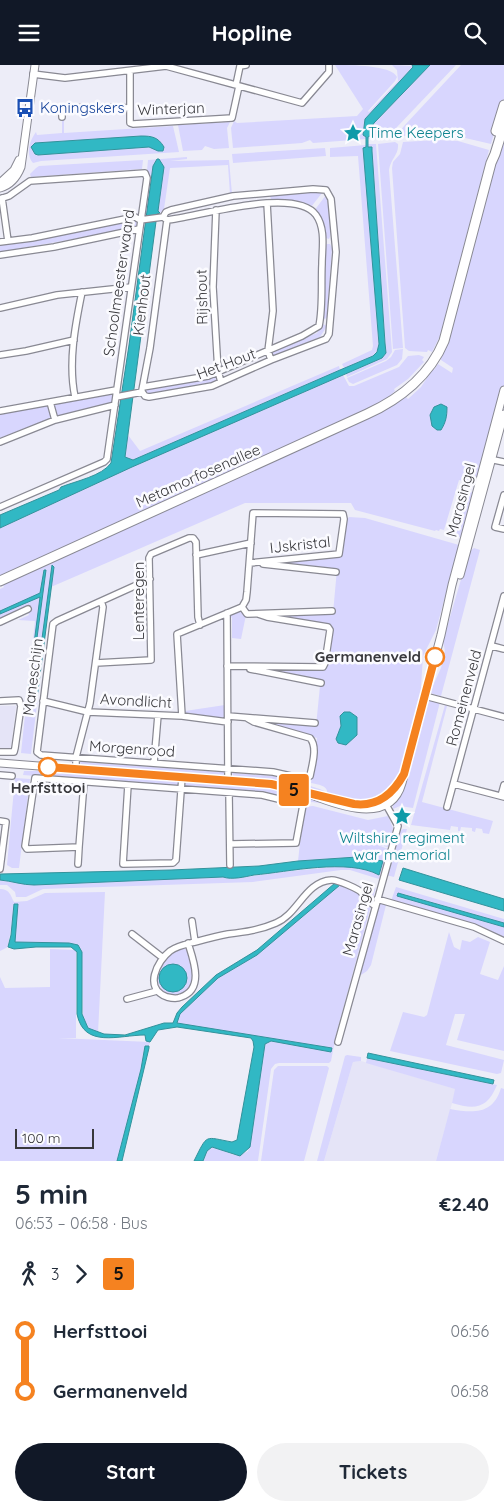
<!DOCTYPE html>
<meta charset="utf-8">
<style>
body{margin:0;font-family:Quicksand,sans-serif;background:#f2f2f3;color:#1f2937;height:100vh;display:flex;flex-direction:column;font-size:19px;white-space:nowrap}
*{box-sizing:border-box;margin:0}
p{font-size:16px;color:#747a83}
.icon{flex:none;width:28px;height:28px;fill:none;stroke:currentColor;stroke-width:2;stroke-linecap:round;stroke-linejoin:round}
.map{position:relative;height:1096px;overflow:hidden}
.sheet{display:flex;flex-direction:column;background:#fff;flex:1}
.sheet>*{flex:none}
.badge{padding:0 10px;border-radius:4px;font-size:18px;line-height:32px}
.scale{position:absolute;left:15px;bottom:12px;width:79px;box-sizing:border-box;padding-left:5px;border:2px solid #38383c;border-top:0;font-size:14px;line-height:18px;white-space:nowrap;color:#38383c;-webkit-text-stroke:4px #fbfbff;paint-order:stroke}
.map>.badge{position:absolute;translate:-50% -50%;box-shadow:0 0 0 2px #fff}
.legs{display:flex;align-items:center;gap:8px;height:55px;padding:0 15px;font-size:16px}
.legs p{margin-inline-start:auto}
.summary{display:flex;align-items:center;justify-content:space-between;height:85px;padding:0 15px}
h1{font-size:28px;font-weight:800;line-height:38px}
.primary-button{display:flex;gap:10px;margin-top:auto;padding:10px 15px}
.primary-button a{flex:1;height:58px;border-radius:30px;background:#111827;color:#fff;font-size:20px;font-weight:800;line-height:58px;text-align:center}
.primary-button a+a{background:#f2f2f3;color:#1f2937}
ul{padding:0 15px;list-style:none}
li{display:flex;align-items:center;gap:18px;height:60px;font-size:19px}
li i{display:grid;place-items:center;width:8px;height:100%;margin:0 6px;background:currentColor}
li i::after{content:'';width:12px;height:12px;margin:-6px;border:4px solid;border-radius:50%;background:#fff}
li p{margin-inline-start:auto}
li:first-child i{background:linear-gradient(#0000 50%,currentColor 0)}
li:last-child i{background:linear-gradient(currentColor 50%,#0000 0)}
header{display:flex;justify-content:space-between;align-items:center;height:65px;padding:0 15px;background:#111827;color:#fff;font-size:22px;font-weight:800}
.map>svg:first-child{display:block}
.built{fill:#e5e4f7}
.green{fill:#d8d6fe;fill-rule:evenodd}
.water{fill:#31b8c4;stroke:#33929b}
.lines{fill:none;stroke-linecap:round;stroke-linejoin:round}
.minor-casing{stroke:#898993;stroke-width:8}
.tertiary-casing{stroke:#898993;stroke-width:9}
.primary-casing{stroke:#898993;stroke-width:11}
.minor{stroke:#fff;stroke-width:5.5}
.tertiary{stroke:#fff;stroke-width:7}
.primary{stroke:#fff;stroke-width:9}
.line-1-casing{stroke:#fff;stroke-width:11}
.line-1{stroke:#f58220;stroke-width:8}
.stop-1-dot{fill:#fff;stroke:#f58220;stroke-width:2.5}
.labels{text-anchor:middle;stroke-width:5;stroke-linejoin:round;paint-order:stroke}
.transit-label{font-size:15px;fill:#164399;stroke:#fbfbff;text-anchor:start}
.street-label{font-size:15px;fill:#38383c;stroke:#fbfbff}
.culture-label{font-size:15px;fill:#0d838f;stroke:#fbfbff;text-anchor:start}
.stop-label{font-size:15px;font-weight:bold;fill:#38383c;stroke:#fbfbff;text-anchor:end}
</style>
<header><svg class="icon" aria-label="menu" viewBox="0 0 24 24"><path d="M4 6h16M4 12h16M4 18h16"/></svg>Hopline<svg class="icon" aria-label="search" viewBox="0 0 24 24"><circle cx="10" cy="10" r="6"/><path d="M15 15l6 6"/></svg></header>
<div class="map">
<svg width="504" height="1096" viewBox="0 0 504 1096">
<rect width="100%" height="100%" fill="#ededf8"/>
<path class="built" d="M0 641H16L11 681 9 684 0 683Z
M361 996 456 1024 436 1096H324L353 997Z"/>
<path class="green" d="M335 0C350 0 392 0 397 12L395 16 368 46 369 47 398 16 397 5 392 0 414 1 365 54 363 70 366 72V74L313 78 310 75 302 78 233 83 231 63 234 56 237 58 357 51 363 44Z
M430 0H456L397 62 394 72 368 74V72L370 71 371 63 374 58Z
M461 0H504V34L491 79 448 69 402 71 401 65 404 61Z
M62 53H64V68L173 61 179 87 41 96 33 98C25 89 30 75 36 67L37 70 62 68ZM141 71H151L159 75V86L149 82 38 90 35 78Z
M230 57 227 63 229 83 214 84 205 81 202 85 183 86 178 60Z
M504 68V321L480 414C474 419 472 421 464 419L463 416 459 415 444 465 440 464 439 466 436 465 435 466 355 445 351 438H245L51 522 31 689 21 688 35 556 18 555 29 550 28 547 0 555V524L4 522 3 520 19 510 384 345 406 332 408 334 421 322 433 304 434 305 438 299 452 308 453 303 441 295V293L438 291 492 105Z
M437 75 458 76 489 85 440 271 432 287 428 285 427 287 409 286 405 283 392 103 393 97 400 89 403 77Z
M395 77 398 79C399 90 391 93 389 105L403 283 393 284 378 79Z
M368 79H376L392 287 387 294 347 312 346 309 382 293 386 288 372 86V83L368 82Z
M366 80V83H364V95L379 283 373 291 344 303 342 299 372 285 373 281 358 91 330 92V83Z
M325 83 326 91 233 98 232 89Z
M187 92V94L170 96 229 95 232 129H230L228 100 170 103 164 144 160 148 158 146 157 96 153 101 146 151H143L148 95Z
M143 95 142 104 31 112 30 109 36 103 39 101Z
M316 127 322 128 311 142C297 137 286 135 271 134L270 131Z
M326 130C328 139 334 166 329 174L326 173C325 162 325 153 314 146Z
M129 154 136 155 137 160 135 163 0 187V180L37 175 125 156Z
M327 179H330L332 183 327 252 325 254 323 253 324 183Z
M322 259 327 261 320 272 273 291 271 287 317 268Z
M403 284 402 294 397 300 353 319 349 317 347 313 386 296 391 292 395 285Z
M419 290 424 292 422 295 424 297 408 314 394 324 395 326 383 337 0 512V463L132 402 343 310 349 321H354L399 302 408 291Z
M339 301 340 305 133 395 125 392 128 370 140 386Z
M215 311 216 316 207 319 150 329 144 327 151 323 209 314Z
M111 329 114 332 112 339 56 351 54 340 55 339Z
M49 340 52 352 51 353 0 373V348Z
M470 426 473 428 462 473 451 469 460 428Z
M349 452 365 453 459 480 436 565 423 591 421 622H424L401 709C382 744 360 740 327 730 329 720 319 720 311 718L317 673 257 655 316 661 320 621H322L258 603 324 604 326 602 332 560 268 550 333 548 337 504 275 499V498L341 492 346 456Z
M474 483 480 485 441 631 433 629 430 627 441 603 445 586 443 576 469 487Z
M239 545 246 550 241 574 232 573V553L230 551Z
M429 635 440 637 413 743 400 741 393 744V737L404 723 424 641Z
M225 640V651L223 654 187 649 185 646Z
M445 640 447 641 422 737 493 756 489 769 483 768 482 764 476 763 475 767 472 766V763L461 762 460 766H458V762L451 761 450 765 411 760Z
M84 694V697L221 707V705L225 708 223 712 82 702 80 697Z
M24 706H40L60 709 62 708V706L177 715 179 717 176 722 23 710Z
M236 706 237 708 272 711 305 717C311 723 317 722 324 726L323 729 234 713 232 708Z
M15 713 30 714 19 803H12L7 800Z
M186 716 267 721 321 736 319 738 312 737 307 739 262 728 187 722 185 721Z
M313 741 368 755 388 751 393 763 388 782 378 780 388 784 379 814 350 805H341L253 817 43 824 26 832H16L15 827 7 820H0V815C12 816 22 820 34 820L223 812 232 814 281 807 343 801 356 802 379 809 357 792 298 796 304 742Z
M403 764H407L394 812 386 810 399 767Z
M345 817 369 825 373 826 376 822 336 970 331 996 329 998H279L275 999 271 1004 258 1096H203L207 1086 212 1082C227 1084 233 1096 248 1086L265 979 271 976 331 987 177 958 180 949 218 913 257 890 342 818Z
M396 822 504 854V858L404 829 397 831 504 862V873L391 836Z
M0 824C9 824 10 829 14 837L27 836 45 828 105 827 98 968 88 963 83 954 82 887 76 879 15 877V839L8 882 0 886Z
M380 838 386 840 371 900 367 906 358 912 376 845H378Z
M449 867 454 882 460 885 462 875 470 877 478 872 490 877 480 909 498 915 504 901V986L457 975 465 949H455L446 980 504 995 501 1008 497 1009 390 986 403 947 424 952 427 950Z
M182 883 186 884 188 886C190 894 193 902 192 910 191 944 145 931 161 900 166 892 173 887 182 883ZM168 900 187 910 185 920 159 917 161 907Z
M50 884 76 885V973H58L150 977 149 981H145L141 1004 117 1096H0V912L5 923 50 922Z
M347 990 361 992V996L353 997 324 1096H317L345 991Z
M367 993 497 1020C487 1044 475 1045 452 1038L455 1024 366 998Z
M278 1001H327L329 1003 304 1096H261L274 1005Z
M501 1023 504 1024V1096H436L450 1044C473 1048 493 1050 501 1023Z"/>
<path class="water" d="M412 0H430L374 58 371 63 370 71 368 72V82H372V86L385 278 386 288 382 293 132 402 0 463V450L59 425 61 422C76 416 102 411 111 398L129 280 153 101 157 94H159L164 102 158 146 160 148 157 149 125 392 133 395 340 305 373 291 377 287 379 279 364 95 363 83 366 82V72L363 70 365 54 413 2Z
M141 71C152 71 158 72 164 82L163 86H158L149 82 38 90 35 89 31 82 35 78Z
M441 339 447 342C447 351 446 357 441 365H437L432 361 430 350 434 342Z
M52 500 54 502 37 633 34 632Z
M44 505H46L29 633H27L40 532 0 549V546L40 528Z
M344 647H350L357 652V670L346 680 338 678 336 674 341 661 340 651Z
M357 792 383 796 379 810C348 793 288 807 254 810 244 812 232 815 223 812L34 820C22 820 12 816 0 815V809L171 805 259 801 298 796Z
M403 803 504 834V846L399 815Z
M335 818 340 820 257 890 218 913 180 949 177 958 332 983 331 987 271 976 265 979 250 1082 240 1091 212 1082 207 1086 203 1096H194C208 1068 204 1072 232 1077L237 1075 254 982 253 976 251 973 177 962 158 965 150 977 146 976 145 970C119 970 84 984 77 949V887L71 882H36L14 884 8 882 11 870 14 839H18L15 877 69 878 78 880 82 887V949L88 963 104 969 125 970 164 958H173L177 948 182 942 216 910 257 885Z
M398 828 504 858V862L397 831Z
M159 913a14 14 0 1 1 28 0a14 14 0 1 1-28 0Z
M145 981H149V983L122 1096H117L141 1004Z
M368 988 494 1015 493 1019 367 993Z"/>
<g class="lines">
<g class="minor-casing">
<path id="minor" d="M130 6V58L133 59 232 53 239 21
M33 9 65 13 166 1 302 38 329 7V0
M236 20 240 1 246 0
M62 52V46L68 43 106 42 130 43
M2 133 8 176
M0 134 9 131 30 116 145 108 147 113 107 394 104 397 0 442
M267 138 273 246 268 286 271 295
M216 145 213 222 218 306 221 317
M0 177 32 173 135 152 140 155 163 152 167 155C197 152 295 121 316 150 326 164 322 184 322 199 321 219 323 242 319 261L302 271 208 311 143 322
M0 190 54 182 139 164
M0 243 57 230 131 222
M0 290 26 286 74 275
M142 325 150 283 167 155
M75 332C68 298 75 261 82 227
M116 332 142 327 145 331 149 332 212 321 271 295 326 274 329 269 336 187 331 134 326 125 313 124 233 131 171 145 166 147 163 152
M50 337 55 355
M0 346 116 325
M0 377 55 355 115 340
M489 394 504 397
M504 430 495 462 504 464
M196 490 251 478
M263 499 336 507
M150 514 57 556 53 559 37 687 41 690 273 707 304 714 310 711C312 700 318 682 310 673L254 657 247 653
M242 542 247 549 332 546
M227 548 228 716
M0 557 28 544
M492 581 504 584
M96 598 151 595 149 493 151 489 189 473H193L196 477 198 552 200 560
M227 601 323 602 325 598 330 565 328 562 267 552 258 549
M250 604 321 618
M425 631 504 652
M0 636 19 635 21 641 15 683 14 687H0
M43 636 88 647 182 651 228 657
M182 651 177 569 242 542 246 535 247 527 253 448 343 449 344 454 339 489 250 498
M228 651 315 658
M154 698 158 650
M76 704V692L90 638 103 542 101 536
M0 710 12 711
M84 717 79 782 27 784 25 781 35 713 262 730 303 740 296 778 230 779
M454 719 504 732
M128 720 123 799 173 798 176 795 182 712
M229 728 230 800
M501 731 504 720
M447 742 504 531
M0 756 6 757 0 804
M78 799 79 782
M377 834 474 862 504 876
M192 856 195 877
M132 869 163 893
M188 878C193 894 205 924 181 932 177 934 171 933 167 932 143 924 157 896 170 886 177 881 187 879 195 877 206 874 217 871 228 869 245 867 260 865 276 858 298 849 305 817 331 815 336 814 359 824 362 828 367 833 369 837 375 841
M127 934 157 926
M338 977 398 761 384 736"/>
</g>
<g class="tertiary-casing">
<path id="tertiary" d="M0 118 14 105 19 95
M0 123C11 120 17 112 21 102L35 0
M460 510 504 349
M0 698 271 719C284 723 297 725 309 729 337 740 390 761 402 718L441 570 452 520 504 325
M356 740C376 742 391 731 400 715"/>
</g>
<g class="primary-casing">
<path id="primary" d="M496 66 504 40
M0 516 367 349C400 334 430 310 444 276L491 98 495 89 504 60"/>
</g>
<use href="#minor" class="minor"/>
<use href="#tertiary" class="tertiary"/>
<use href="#primary" class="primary"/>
</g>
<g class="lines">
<g class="line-1-casing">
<path id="line-1" d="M48 702 271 719 354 739C378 742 393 729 404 709L435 592"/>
</g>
<use href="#line-1" class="line-1"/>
</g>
<defs>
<g id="bus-bare" transform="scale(1.5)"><path d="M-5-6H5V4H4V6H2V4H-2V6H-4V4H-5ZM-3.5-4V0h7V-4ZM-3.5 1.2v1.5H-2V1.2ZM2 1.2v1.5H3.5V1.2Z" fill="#1a4fb4" stroke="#fbfbff" stroke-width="2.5" paint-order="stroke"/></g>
<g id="sight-bare" transform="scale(1.5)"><path d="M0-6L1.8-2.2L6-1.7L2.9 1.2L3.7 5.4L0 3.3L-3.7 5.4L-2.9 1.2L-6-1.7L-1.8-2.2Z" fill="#0f9aa8" stroke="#fbfbff" stroke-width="2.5" paint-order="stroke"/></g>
</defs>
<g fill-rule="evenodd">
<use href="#bus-bare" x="25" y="43"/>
<use href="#sight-bare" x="353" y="68"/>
<use href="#sight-bare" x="402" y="751"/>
</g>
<g class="stop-1-dot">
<circle cx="435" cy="592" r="9"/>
<circle cx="48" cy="702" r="9"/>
</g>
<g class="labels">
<g class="transit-label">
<text x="40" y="48">Koningskers</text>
</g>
<g class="street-label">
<text transform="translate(171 44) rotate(-2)" y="5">Winterjan</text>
<text transform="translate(119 218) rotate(-82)" y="5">Schoolmeesterwaard</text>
<text transform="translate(202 232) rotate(-91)" y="5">Rijshout</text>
<text transform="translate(142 240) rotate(-83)" y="5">Kienhout</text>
<text transform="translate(226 299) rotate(-21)" y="5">Het Hout</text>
<text transform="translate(198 411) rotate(-24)" y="5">Metamorfosenallee</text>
<text transform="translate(461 435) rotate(-75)" y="5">Marasingel</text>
<text transform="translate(300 480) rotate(-6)" y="5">IJskristal</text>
<text transform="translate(139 536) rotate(-90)" y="5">Lenteregen</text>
<text transform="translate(33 612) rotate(-83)" y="5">Maneschijn</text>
<text transform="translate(464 633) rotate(-75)" y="5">Romeinenveld</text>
<text transform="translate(136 636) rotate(3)" y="5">Avondlicht</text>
<text transform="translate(132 684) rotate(4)" y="5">Morgenrood</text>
<text transform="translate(358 854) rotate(-74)" y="5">Marasingel</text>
</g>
<g class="culture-label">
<text x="368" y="73">Time Keepers</text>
<text x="402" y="778" text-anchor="middle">Wiltshire regiment<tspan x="402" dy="17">war memorial</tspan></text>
</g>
<g class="stop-label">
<text x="421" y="597">Germanenveld</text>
<text x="48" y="728" text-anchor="middle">Herfsttooi</text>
</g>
</g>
</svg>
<div class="scale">100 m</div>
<b class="badge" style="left:294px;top:725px;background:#f58220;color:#111">5</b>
</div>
<section class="sheet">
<div class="summary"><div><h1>5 min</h1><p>06:53 – 06:58 · Bus</p></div><b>€2.40</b></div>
<div class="legs"><svg class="icon" aria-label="walk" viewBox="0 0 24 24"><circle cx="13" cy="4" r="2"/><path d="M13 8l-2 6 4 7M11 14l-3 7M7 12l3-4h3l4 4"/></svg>3<svg class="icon" aria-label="forward" viewBox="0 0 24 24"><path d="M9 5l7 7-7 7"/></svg><b class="badge" style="background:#f58220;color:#111">5</b></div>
<ul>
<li><i style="color:#f58220"></i><b>Herfsttooi</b><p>06:56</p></li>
<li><i style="color:#f58220"></i><b>Germanenveld</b><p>06:58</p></li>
</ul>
<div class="primary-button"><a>Start</a><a>Tickets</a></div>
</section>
